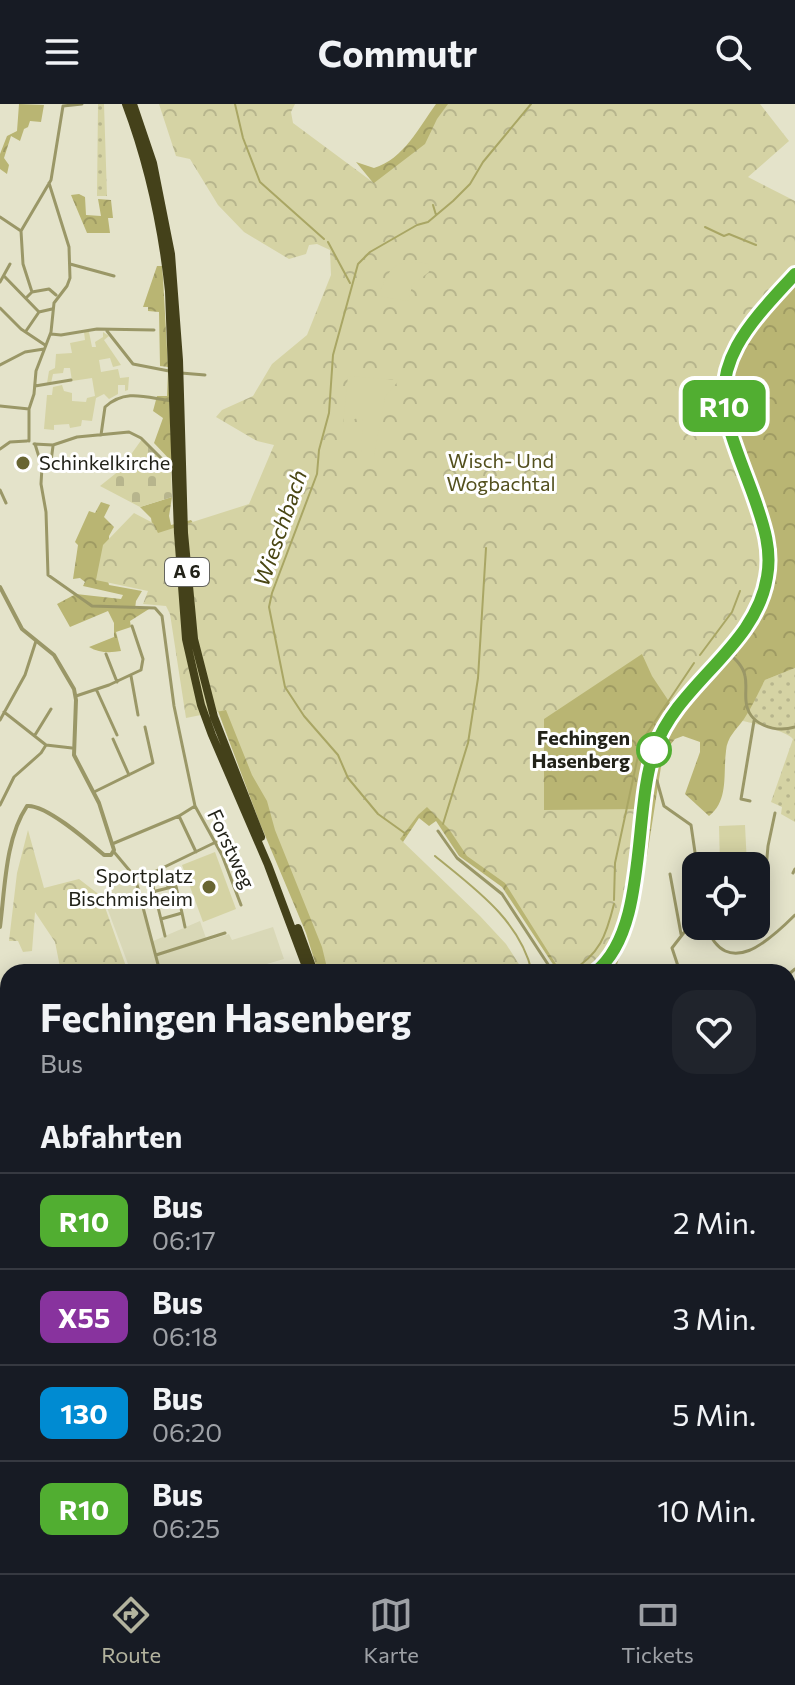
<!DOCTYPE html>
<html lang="de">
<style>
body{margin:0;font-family:Commissioner,sans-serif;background:#20242c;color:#f1f3f6;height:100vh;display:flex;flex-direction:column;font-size:30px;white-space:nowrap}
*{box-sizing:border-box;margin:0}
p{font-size:26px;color:#9ea1a6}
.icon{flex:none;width:44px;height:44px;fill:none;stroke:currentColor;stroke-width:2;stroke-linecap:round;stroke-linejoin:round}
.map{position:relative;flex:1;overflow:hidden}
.details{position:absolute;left:0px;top:860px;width:796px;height:610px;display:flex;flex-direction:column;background:#171b24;border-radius:24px 24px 0 0;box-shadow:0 4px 20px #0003}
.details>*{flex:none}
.badge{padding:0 16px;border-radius:12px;font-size:28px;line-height:52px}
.controls{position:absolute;left:682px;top:748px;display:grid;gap:16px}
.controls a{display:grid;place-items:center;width:88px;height:88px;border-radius:16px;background:#171b24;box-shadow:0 4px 20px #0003;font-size:40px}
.map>.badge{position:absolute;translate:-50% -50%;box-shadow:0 0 0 4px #fff}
h2{padding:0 40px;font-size:30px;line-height:72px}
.round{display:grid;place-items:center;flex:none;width:84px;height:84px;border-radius:24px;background:#20242c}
.headline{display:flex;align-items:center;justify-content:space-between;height:136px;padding:0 40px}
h1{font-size:38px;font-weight:700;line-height:60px}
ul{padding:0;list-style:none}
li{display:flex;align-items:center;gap:24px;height:96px;padding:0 40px;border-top:2px solid #363941}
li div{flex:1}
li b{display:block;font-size:30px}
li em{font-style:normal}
li .badge{min-width:88px;font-weight:700;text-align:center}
header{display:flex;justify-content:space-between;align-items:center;height:104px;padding:0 40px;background:#171b24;font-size:36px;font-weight:700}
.tabs{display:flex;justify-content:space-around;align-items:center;height:112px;border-top:2px solid #363941;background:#171b24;font-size:22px;color:#9ea1a6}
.tabs a{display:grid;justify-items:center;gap:4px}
.tabs .active{color:#b3b39e}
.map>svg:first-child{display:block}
.built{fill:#d9d8b7}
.grass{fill:url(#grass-dots)}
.forest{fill:url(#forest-crowns)}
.cemetery{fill:url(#cemetery-stones)}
.park{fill:url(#park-crowns)}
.garden{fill:#d5d3a4}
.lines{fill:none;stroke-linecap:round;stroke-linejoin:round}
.stream{stroke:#a9a664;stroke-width:2}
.minor{stroke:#9a9767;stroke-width:3}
.tertiary{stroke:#9a9767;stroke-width:4}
.secondary{stroke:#787222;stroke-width:5}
.motorway{stroke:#44411a;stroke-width:8}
.line-casing{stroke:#fff;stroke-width:18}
.line{stroke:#51ae31;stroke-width:12}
.poi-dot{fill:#686532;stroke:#fff;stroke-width:3}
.stop-dot{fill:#fff;stroke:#51ae31;stroke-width:4}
.labels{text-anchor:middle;stroke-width:6;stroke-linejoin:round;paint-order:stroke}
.shield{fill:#fff;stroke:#64645e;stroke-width:2}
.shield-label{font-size:18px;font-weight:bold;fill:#222219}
.park-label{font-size:20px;fill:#53501e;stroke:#fff}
.poi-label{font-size:20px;fill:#222219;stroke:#fff;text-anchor:start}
.stop-label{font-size:20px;font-weight:bold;fill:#222219;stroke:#fff;text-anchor:end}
.street-label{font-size:20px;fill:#222219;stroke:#fff}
.water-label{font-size:22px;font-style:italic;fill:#494613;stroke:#fff}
</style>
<header><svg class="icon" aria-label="menu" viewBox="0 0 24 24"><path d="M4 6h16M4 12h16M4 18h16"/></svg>Commutr<svg class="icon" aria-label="search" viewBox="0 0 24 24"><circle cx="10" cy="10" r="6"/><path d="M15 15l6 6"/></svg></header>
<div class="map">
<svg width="795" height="1469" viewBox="0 0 795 1469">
<defs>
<pattern id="grass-dots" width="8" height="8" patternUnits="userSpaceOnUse" patternTransform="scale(2)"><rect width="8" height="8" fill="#d5d3a4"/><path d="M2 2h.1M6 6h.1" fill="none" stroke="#b7b58d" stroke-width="1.8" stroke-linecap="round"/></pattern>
<pattern id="forest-crowns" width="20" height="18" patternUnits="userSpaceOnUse" patternTransform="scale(2)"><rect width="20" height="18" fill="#b9b573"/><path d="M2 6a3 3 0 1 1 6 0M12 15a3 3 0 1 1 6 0" fill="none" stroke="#9f9b63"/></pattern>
<pattern id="cemetery-stones" width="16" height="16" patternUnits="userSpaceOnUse" patternTransform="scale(2)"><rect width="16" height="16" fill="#d5d3a4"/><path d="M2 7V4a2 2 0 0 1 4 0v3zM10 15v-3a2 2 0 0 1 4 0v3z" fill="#b7b58d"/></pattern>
<pattern id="park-crowns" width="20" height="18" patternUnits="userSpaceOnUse" patternTransform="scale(2)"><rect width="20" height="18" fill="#d5d3a4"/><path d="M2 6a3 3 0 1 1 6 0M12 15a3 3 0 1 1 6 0" fill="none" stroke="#b7b58d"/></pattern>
</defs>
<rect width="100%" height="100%" fill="#e4e3ca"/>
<path class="built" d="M131 770 135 775 151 838 200 817 207 837 229 830 232 836 273 823 284 855 239 868H131L102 790Z
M5 1298H8V1462H40L28 1469H17L0 1461V1303Z"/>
<path class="grass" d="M98 0H104L107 92H97Z
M795 564V718L781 710 782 703 771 698 793 635C786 627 754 619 742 617L765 576Z
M795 1326V1469H748L746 1462H788V1332Z
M185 1462H360L359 1469H183Z"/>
<path class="forest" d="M19 0 44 1 41 18 30 17 28 23 24 25 20 37 11 32 4 54 9 61 7 70 0 65V50L7 32 17 27Z
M436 0H504L379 86 356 58 374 64C404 55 419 23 436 0Z
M79 90 85 93 86 111 101 112 98 95 111 96 113 114H108L110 129H87L71 91Z
M157 162H162L163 174 168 263 160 262 159 208 148 207V203H143Z
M783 173 791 177 795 174V564L765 576C758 589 752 603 744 615 736 626 727 633 726 647 723 669 729 697 709 712L685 690 700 648V638L683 632 675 635 663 650 647 752 615 868H558L502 783 459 752 436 717 429 722 419 714 401 741 520 868H318L306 829 259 717 206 575 159 487 108 477 109 481 142 487 136 497 135 505H149L130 517 131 523 116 528 121 547C110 549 99 549 89 543L114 533V519L108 507 70 523 57 500 76 490 121 495 123 491 83 482 85 478 80 474 73 475 78 441 75 438 89 407 95 409 101 398 110 401 104 413 114 423 109 432V444L153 426 151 414 140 403 172 393 169 412 171 421 191 416 201 429Z
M168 267 172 358 154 339 163 314 153 307 157 292H167Z
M541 1462H746L748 1469H536Z"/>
<path class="cemetery" d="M142 335 171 365 172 393 140 403 100 382 120 366Z"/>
<path class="park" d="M159 0H295L291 8 293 19 374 79 425 40 437 15 448 0H760L789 37 748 73 795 97V165C754 212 709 247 722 315 748 381 785 450 746 517L674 605 652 572 642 550 544 615V706L637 705 622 825 615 838 593 861 581 868H561L505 779 467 752 449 725 427 703 418 711 400 735 480 812 506 840 524 868H328L322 843 275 726 267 697 252 671 226 606 186 614 170 510 166 502 143 500 148 487 96 476 103 441 134 409 153 419 158 429 249 400 274 341 257 337 216 313 222 306 253 292 272 260 307 231 331 171 330 146 317 140 309 141 306 150 289 155 244 128 218 101 190 55 176 52Z
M28 726 44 784 79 775 101 792 128 868H61L55 838 35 808 32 847 23 848 18 837H9L17 769Z"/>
<path class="garden" d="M419 158 428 160 429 168 412 181 409 197 377 192 390 167 398 160Z
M84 228H89L92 243H96L95 238 103 233V228L109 232 104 236 121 261 113 263 110 254 99 256 101 268 118 265 120 274 129 273 128 286 125 287V281H118V290L109 295 104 290 96 294 92 317 82 316 81 322 70 324 69 320 54 321V326L44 325 47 291H52L53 283 62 281 64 287 72 289V297L86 298 87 294 95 292 92 274 72 277 70 264H64L63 269 53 270 51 279H47L49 267 55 264 56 250 72 249 70 239 85 236Z
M348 272 399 276 385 293 374 352H361L363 311 343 321Z
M745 721 747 761 720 762 719 722Z
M215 748 236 805 203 818 182 761Z"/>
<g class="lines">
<path class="stream" d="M235 0 243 34 260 78 324 135
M433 101 436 111
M705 123 724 132 729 130 756 141
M328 138 350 179
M700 551 732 508 740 487
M443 720 468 639 478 574 486 444
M406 730 378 710 348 674 338 651 304 612 285 583 269 503 272 489 317 370 319 346 329 309 333 251 358 160 370 148 417 121 428 118 453 97 470 80 483 58 531 0
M435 752C474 784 520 816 532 868
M614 796 615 759 641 638 694 559
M570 868C600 850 606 832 614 800
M788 1067 795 1069
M0 1291C9 1281 2 1268 8 1259"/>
<path class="minor" d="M0 113 21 127
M21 127 51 76 63 2 82 0
M21 127 23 160 32 188
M70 160 114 172
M4 172 39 208
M0 178 10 160
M26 194 32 188 49 185 56 191
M0 204 21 225 45 241
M26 227 39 208 52 205
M107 227 133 260 169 267
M51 230 61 231 97 225 154 226
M0 261 25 248 44 245
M181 269 205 271
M35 282 71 276
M0 302 29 305
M101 331 105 303C126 284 147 294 172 297
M29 337V305L34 290 36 267 51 228 54 199 67 182 70 174 69 143 49 79
M34 340 53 341 77 333 129 328 141 334 173 366
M35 340 42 363 41 380 46 408 48 471 92 502 155 504 162 512 174 602 195 702 222 751 241 801
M0 345 10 338 27 337
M42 363 50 365 53 342
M0 386 6 399
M726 547C734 554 743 561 745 572 747 580 745 589 746 597 748 621 775 629 795 623
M106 550 117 578
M131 572 138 611
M97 587 117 631
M76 592 109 581 141 566 143 555 132 522
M4 608 46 641 72 644
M0 616 25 571 36 537
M35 631 51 605
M113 635 129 671
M648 672 657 677 664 702 691 721 697 762
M94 688 153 659 145 623
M750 697 741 695 754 617
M0 701 14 673 41 649 46 641
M179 712 196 748
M438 727 457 754 502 790 553 868
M112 740 179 712 195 702
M114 748 135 773 160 868
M793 769 795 765
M670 770 681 830
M135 773 150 770 216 738
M156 787 176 782 182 809 161 815
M756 798 764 787 768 742 775 709
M182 809 185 823
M706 822C727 877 770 836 795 811
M165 832 150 770H165L168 783
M156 851 225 829
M680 868 672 844 696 813
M788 871 795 865
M788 996 795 1008
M0 1064 8 1093
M788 1095 795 1096
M0 1103 8 1101
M0 1121 8 1118
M0 1194 8 1192
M0 1373 8 1355
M81 1469 92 1462"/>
<path class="tertiary" d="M0 483 22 525 54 551 74 585 76 596 74 651 99 699 114 746 111 751H104C89 738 46 700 27 702 5 735 5 785 0 823
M103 1469 104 1462"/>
<path class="secondary" d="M595 868C649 826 633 707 655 644 678 579 756 543 767 473 772 446 764 422 755 396 746 370 734 343 727 316 711 253 757 212 795 170
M788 1029H795
M0 1157 8 1155"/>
<path class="motorway" d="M126 0C149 61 162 122 169 187L178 429 186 535 201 601 212 631 268 761 308 868
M133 0 153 59 171 150 179 256 184 429 194 535 214 613 261 733
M298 824 314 868
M40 1469 52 1462
M53 1469 64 1462"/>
</g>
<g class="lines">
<g class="line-casing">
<path id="line" d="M595 868C649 826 632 707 655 644 678 579 756 543 767 473 772 446 764 422 755 396 746 370 734 343 727 316 711 254 757 212 795 170"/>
</g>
<use href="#line" class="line"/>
</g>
<g class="poi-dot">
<circle cx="23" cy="359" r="8"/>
<circle cx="209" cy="783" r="8"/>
</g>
<circle class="stop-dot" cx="654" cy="646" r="16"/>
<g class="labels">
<rect class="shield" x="165" y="454" width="44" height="28" rx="6"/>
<g class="shield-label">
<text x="187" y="474">A 6</text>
</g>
<g class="park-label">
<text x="501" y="364">Wisch- Und<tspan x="501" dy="23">Wogbachtal</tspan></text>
</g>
<g class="poi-label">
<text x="39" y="366">Schinkelkirche</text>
<text x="193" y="779" text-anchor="end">Sportplatz<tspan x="193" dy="23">Bischmisheim</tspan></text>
</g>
<g class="stop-label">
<text x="630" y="641">Fechingen<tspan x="630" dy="23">Hasenberg</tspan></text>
</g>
<g class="street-label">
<text transform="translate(231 745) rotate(65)" y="7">Forstweg</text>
</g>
<g class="water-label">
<text transform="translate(280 424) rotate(-71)" y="8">Wieschbach</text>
</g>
</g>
</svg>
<div class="controls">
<a><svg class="icon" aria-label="locate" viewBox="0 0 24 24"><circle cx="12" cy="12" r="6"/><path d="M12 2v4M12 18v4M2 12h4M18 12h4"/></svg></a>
</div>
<b class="badge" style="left:724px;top:302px;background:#51ae31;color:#fff">R10</b>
<section class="details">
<div class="headline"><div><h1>Fechingen Hasenberg</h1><p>Bus</p></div><a class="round"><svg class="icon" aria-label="heart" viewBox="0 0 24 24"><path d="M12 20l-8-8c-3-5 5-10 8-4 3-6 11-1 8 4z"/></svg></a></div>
<h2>Abfahrten</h2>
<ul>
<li><span class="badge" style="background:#51ae31;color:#fff">R10</span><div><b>Bus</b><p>06:17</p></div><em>2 Min.</em></li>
<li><span class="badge" style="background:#88339e;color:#fff">X55</span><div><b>Bus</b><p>06:18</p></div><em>3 Min.</em></li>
<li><span class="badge" style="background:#008bd2;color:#fff">130</span><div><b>Bus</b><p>06:20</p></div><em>5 Min.</em></li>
<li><span class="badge" style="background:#51ae31;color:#fff">R10</span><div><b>Bus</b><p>06:25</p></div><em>10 Min.</em></li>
</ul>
</section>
</div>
<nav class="tabs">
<a class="active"><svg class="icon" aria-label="directions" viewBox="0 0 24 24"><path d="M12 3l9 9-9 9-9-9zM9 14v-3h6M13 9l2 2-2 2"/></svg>Route</a>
<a><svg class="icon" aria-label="map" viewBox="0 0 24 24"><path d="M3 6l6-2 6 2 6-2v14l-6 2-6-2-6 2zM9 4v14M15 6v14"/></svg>Karte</a>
<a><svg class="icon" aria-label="tickets" viewBox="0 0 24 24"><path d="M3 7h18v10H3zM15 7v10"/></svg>Tickets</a>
</nav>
